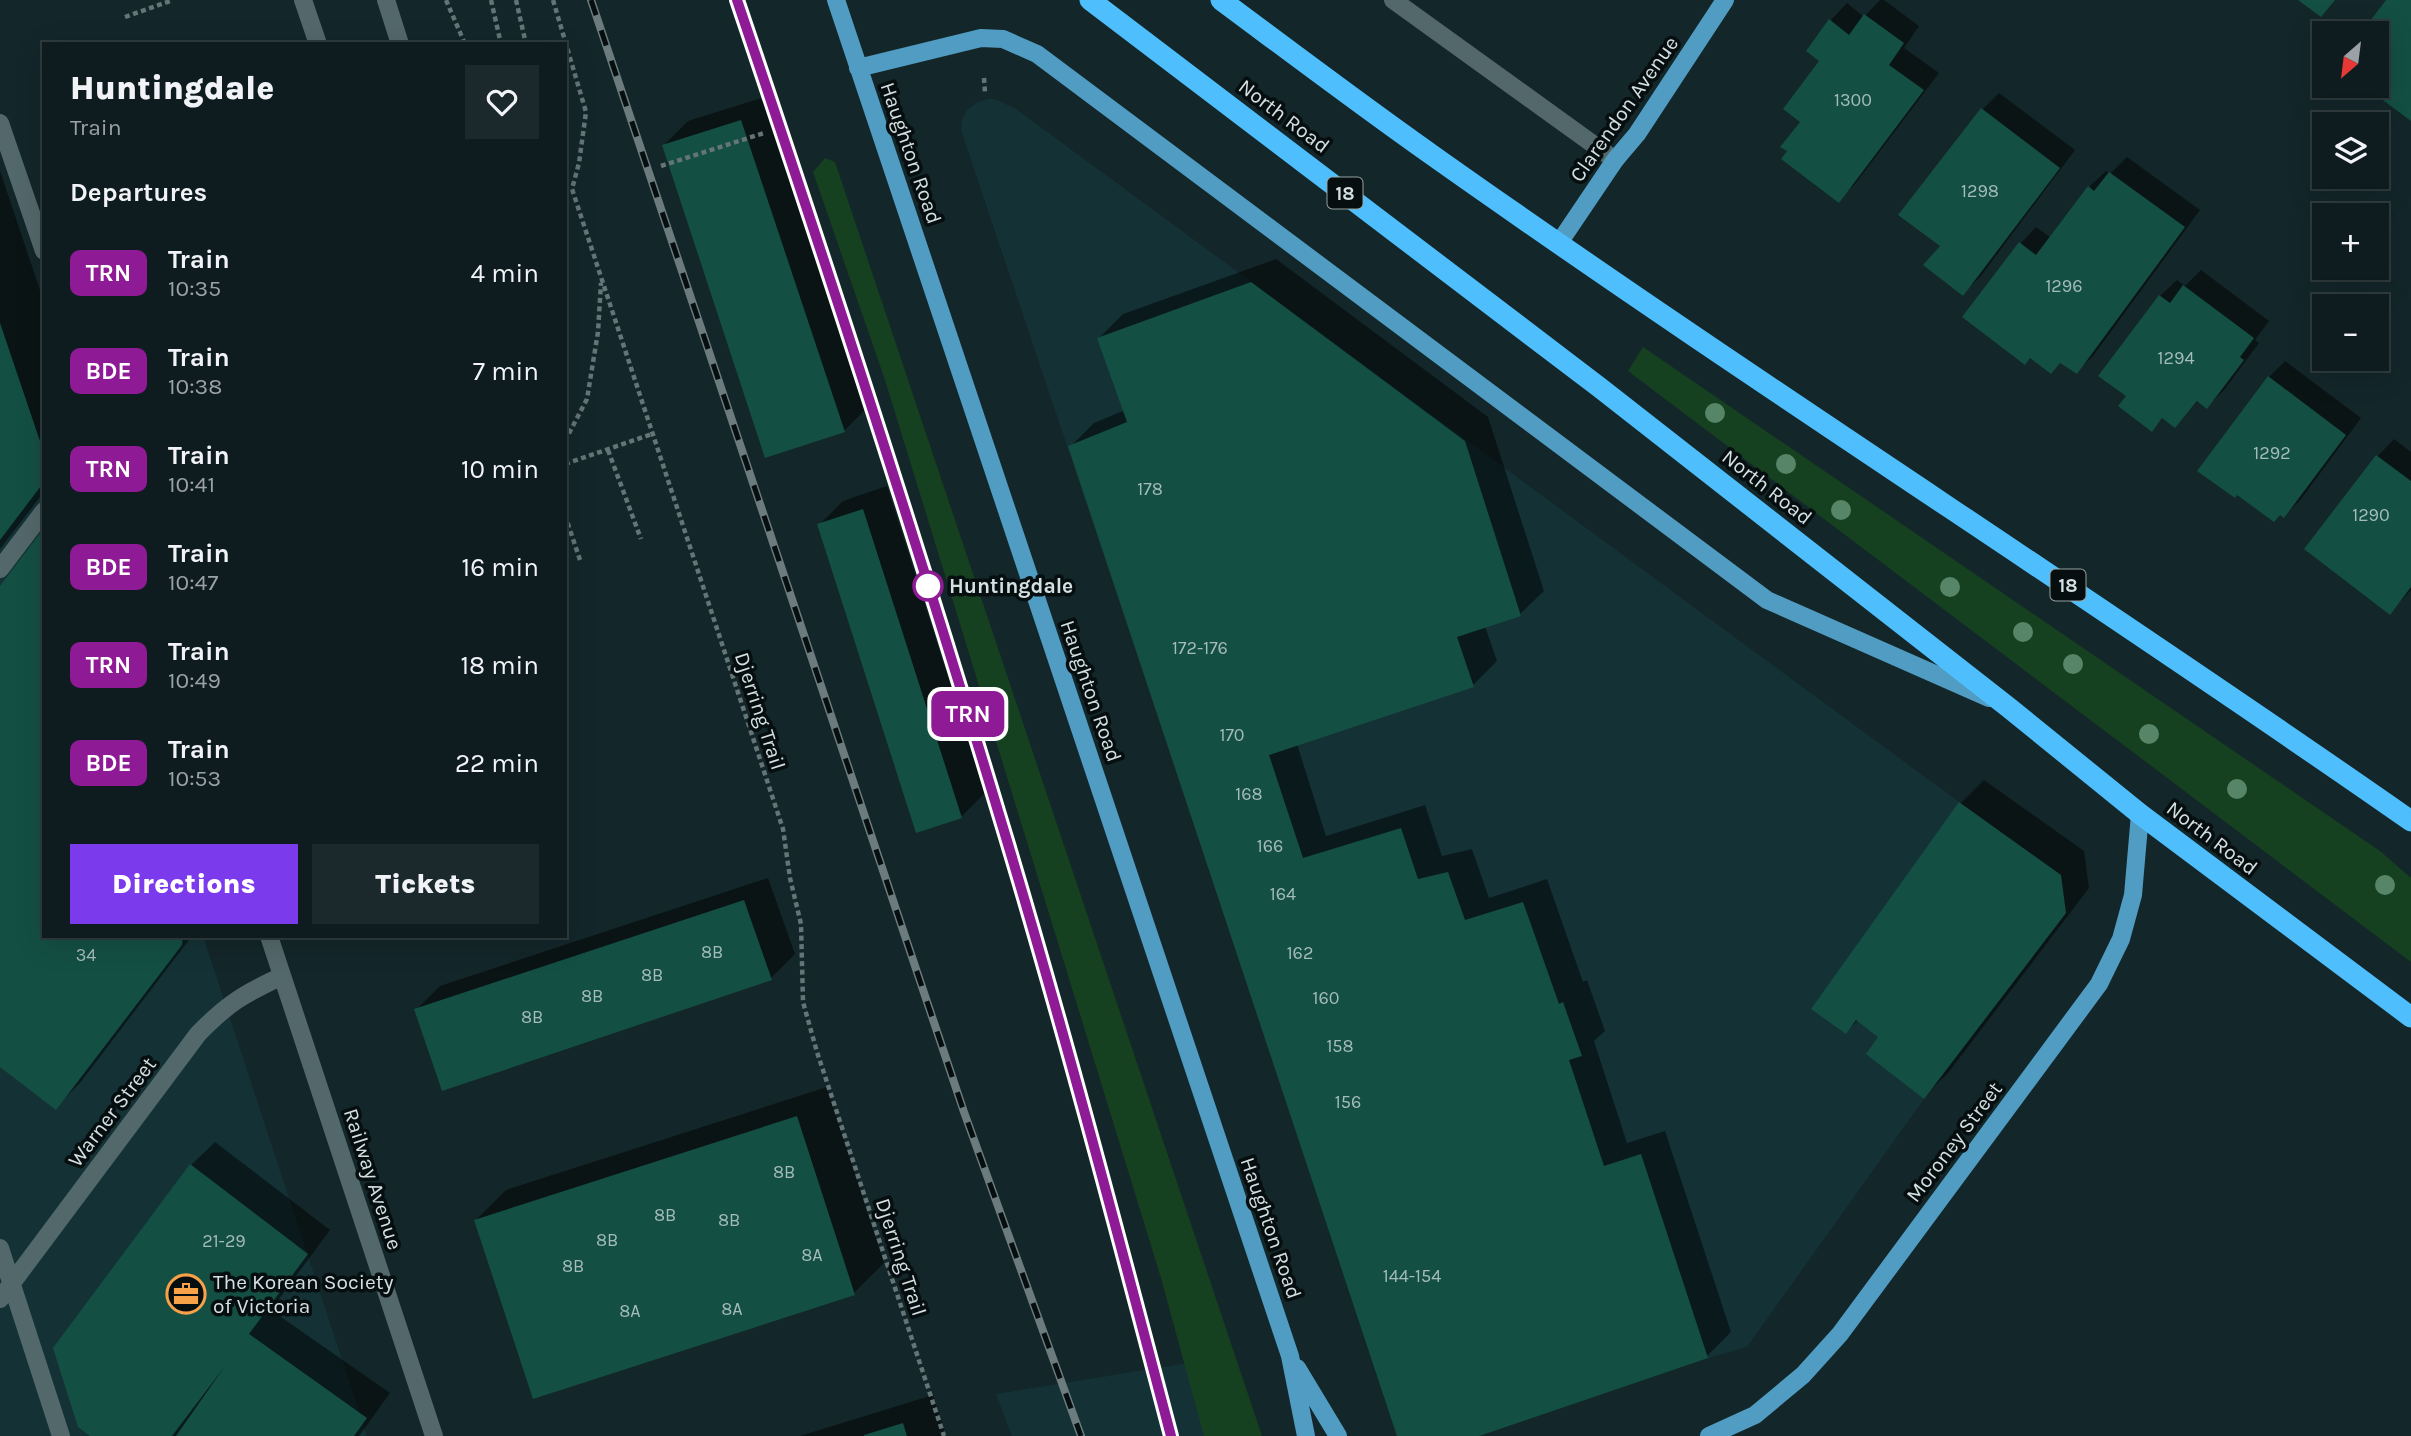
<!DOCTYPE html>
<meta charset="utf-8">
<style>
body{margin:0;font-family:Karla,sans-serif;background:#1c292c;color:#f1f3f6;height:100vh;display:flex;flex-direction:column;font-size:26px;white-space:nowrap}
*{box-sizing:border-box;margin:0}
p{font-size:23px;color:#9ba1a4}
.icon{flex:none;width:38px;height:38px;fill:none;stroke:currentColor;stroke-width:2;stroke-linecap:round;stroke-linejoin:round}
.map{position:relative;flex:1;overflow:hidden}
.side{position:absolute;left:42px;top:42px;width:525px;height:896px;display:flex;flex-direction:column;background:#0e1c1f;border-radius:0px;box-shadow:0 7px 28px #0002,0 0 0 2px #2e3a3d}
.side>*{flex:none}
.badge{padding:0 14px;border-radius:10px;font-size:24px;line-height:46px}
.needle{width:46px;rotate:208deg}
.tools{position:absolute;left:2312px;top:21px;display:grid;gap:14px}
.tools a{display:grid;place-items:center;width:77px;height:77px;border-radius:0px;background:#0e1c1f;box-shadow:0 7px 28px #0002,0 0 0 2px #2e3a3d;font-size:35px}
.map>.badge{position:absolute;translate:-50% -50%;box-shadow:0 0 0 4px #fff}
h2{padding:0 28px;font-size:26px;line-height:63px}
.round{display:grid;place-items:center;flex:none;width:74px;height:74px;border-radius:0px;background:#1c292c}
.head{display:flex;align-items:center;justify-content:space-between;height:119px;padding:0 28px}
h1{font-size:33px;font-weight:800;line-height:52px}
.button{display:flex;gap:14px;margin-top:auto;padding:14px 28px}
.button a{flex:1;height:80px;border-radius:0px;background:#7c3aed;color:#fff;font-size:28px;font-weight:800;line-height:80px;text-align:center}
.button a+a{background:#1c292c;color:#f1f3f6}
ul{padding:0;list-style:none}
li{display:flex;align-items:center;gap:21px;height:98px;padding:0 28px}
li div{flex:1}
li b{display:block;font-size:26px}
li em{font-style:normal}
li .badge{min-width:77px;font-weight:700;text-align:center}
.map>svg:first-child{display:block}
.built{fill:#143236}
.green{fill:#164121}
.shadow{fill:#0007}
.building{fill:#144f44}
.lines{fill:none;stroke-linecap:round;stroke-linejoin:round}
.path{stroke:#647477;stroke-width:4.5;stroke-dasharray:5 3.5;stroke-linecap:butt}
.minor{stroke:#53686b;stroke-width:18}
.major{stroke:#509cc2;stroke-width:18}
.highway{stroke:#4ebffc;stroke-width:21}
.rail-casing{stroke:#6b7b7e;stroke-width:8}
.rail{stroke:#060e0f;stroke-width:5;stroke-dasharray:16;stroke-linecap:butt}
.tree{fill:#568667}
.line-casing{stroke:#fff;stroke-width:16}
.line{stroke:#8f1a95;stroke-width:10}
.stop-dot{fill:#fff;stroke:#8f1a95;stroke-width:3.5}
.labels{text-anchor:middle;stroke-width:7;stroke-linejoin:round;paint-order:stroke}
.number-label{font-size:18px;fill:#a4bcba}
.shield{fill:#060e0f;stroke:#96a1a3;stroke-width:2}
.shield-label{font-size:19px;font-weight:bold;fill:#d4e0e2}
.street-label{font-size:21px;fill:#d4e0e2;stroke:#060e0f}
.stop-label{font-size:21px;font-weight:bold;fill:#d4e0e2;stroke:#060e0f;text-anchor:start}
.poi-label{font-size:21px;fill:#d4e0e2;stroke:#060e0f;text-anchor:start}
</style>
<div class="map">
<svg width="2411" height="1436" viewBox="0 0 2411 1436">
<rect width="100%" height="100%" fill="#132629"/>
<path class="built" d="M987 99H995L1016 109 1959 802 2066 913 1924 1099 1747 1347 1708 1358 1479 1436 1250 991 961 130 962 120 967 110 976 103Z
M0 322 44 453V936H203L367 1436H0Z
M1226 1357 1254 1436H1012L996 1394Z"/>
<path class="green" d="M825 158 835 162 1262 1436H1204L1161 1278 885 380 813 172Z
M1643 347 2380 851 2411 878V962L1628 371Z"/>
<path class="shadow" d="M1880 0H1884L1919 26 1904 48 1939 73 1855 184 1838 200 1802 121 1821 61 1808 51 1831 20 1847 3 1864 17Z
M1999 93 2075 150 1980 277 1963 293 1983 109Z
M765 97 868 407 844 431 664 145 688 121Z
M2127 157 2200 210 2093 356 2076 372 2062 361 2051 372 2020 244 2036 227 2051 238 2089 187 2106 171 2110 174Z
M0 171 44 302V492L0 549Z
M1276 259 1488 417 1544 591 1520 614 1485 626 1497 661 1473 685 1297 744 1326 836 1425 805 1442 856 1472 849 1489 898 1547 879 1583 982 1587 980 1605 1031 1594 1041 1627 1143 1665 1131 1731 1332 1707 1356 1473 1436H1399L1070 447 1094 423 1125 410 1099 338 1123 314Z
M2201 270 2269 321 2255 340 2259 343 2224 390 2207 407 2199 400 2175 426 2164 417 2151 430 2129 396 2160 296 2177 280 2185 286Z
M2285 361 2361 418 2301 499 2284 516 2269 377Z
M2394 439 2411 452V590L2390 612 2306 549 2378 456Z
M887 486 985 793 961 817 819 525 843 501Z
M0 589 44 936H192L80 1083 56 1107 0 1064Z
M1984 780 2084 851 2089 888 1948 1073 1924 1096 1880 1036 1859 1019 1846 1032 1960 804Z
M768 878 795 954 771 978 416 1010 440 986Z
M827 1087 884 1263 854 1293 476 1220 506 1190Z
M215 1142 330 1230 271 1310 390 1393 359 1436H93L191 1165Z
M933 1395 946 1436H800Z"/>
<path class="building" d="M2298 0H2335L2321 17Z
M2386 0H2411V121L2364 86H2376V33H2361Z
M1864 14 1904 43 1889 65 1924 90 1839 203 1781 159 1787 151 1780 147 1800 122 1783 109 1819 61 1806 51 1829 19 1849 35Z
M1981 108 2060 168 1963 296 1923 265 1940 246 1898 215Z
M741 120 845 432 765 458 662 145Z
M2109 172 2185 227 2077 374 2060 363 2051 374 2030 358 2025 365 1962 317 2019 242 2036 255 2088 186 2094 191Z
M1251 282 1465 441 1521 616 1457 637 1474 687 1269 755 1303 858 1401 828 1418 879 1448 872 1465 920 1523 902 1559 1004 1563 1002 1582 1056 1569 1060 1604 1166 1641 1154 1708 1358 1479 1436H1397L1068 446 1127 422 1097 338Z
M2183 285 2254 338 2240 357 2244 360 2207 409 2197 401 2175 428 2162 418 2152 432 2118 406 2126 396 2098 376 2159 295 2170 303Z
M0 323 44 453V482L0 540Z
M2268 376 2346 435 2284 518 2280 515 2274 522 2237 495 2235 498 2197 471Z
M2376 455 2411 481V587L2390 615 2304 549Z
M863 509 962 818 916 833 817 524Z
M44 528V936H183L182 945 56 1110 0 1067V586Z
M1959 802 2061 875 2066 913 1924 1099 1866 1054 1878 1037 1856 1020 1846 1034 1811 1009Z
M744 900 772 980 442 1091 414 1009Z
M797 1116 855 1295 533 1399 474 1220Z
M190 1164 308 1254 249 1334 367 1418 354 1436H176L225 1366 172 1436H90L78 1427 53 1348Z
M903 1423 907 1436H864V1435Z"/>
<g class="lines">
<path class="path" d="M446 0 465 44
M491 0 501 44
M516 0 526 44
M553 0 586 112 579 163 572 189 783 829 790 878 801 924 803 1002 817 1052 944 1436
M125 17 173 0
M984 78 985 93
M661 166 764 133
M565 441 587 399 598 332 601 283
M608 450 641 539
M565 464 652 434
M565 515 580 560"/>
<path class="minor" d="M303 0 318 44
M386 0 400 44
M1393 0 1615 160
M0 123 44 251
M0 569 44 511
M269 936 434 1436
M0 1248 61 1436
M0 1299 198 1034C228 1003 244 994 282 976"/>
<path class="major" d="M836 0 1290 1356 1306 1436
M858 68 981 38 1003 39 1037 54 1767 600 1989 698
M1559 243 1615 160 1637 134 1725 0
M1297 1368 1338 1436
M1709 1436 1755 1415 1803 1375 1840 1334 2099 984 2121 939 2133 895 2140 814"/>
<path class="highway" d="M1090 0 1599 387 2008 707 2140 814 2411 1017
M1221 0C1291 52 1361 105 1432 155 1754 383 2088 595 2411 821"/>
<g class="rail-casing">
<path id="rail" d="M591 0 964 1112 1081 1436
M737 0C899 473 1046 952 1171 1436"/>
</g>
<use href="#rail" class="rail"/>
</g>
<g class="tree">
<circle cx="1715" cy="413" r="10"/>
<circle cx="1786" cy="464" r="10"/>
<circle cx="1841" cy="510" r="10"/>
<circle cx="1950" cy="587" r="10"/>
<circle cx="2023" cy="632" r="10"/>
<circle cx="2073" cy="664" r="10"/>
<circle cx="2149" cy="734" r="10"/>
<circle cx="2237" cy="789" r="10"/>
<circle cx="2385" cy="885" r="10"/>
</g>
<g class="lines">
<g class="line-casing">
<path id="line" d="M737 0C828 269 916 539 998 811 1061 1018 1116 1227 1171 1436"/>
</g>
<use href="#line" class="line"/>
</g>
<defs>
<g id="office-ring" transform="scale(2.0125)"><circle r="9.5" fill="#060e0f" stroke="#f7a149" stroke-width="1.5"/><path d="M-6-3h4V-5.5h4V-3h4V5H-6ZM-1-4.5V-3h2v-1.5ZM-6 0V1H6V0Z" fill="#f7a149"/></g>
</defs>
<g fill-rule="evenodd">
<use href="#office-ring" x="186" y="1294"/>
</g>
<circle class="stop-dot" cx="928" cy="586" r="14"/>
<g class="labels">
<g class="number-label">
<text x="1853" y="106">1300</text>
<text x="1980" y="197">1298</text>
<text x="2064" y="292">1296</text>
<text x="2176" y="364">1294</text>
<text x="2272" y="459">1292</text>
<text x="1150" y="495">178</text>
<text x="2371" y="521">1290</text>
<text x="1200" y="654">172-176</text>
<text x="1232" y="741">170</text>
<text x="1249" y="800">168</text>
<text x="1270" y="852">166</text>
<text x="1283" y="900">164</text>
<text x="712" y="958">8B</text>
<text x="1300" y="959">162</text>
<text x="86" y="961">34</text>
<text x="652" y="981">8B</text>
<text x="592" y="1002">8B</text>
<text x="1326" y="1004">160</text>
<text x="532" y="1023">8B</text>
<text x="1340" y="1052">158</text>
<text x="1348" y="1108">156</text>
<text x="784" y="1178">8B</text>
<text x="665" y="1221">8B</text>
<text x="729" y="1226">8B</text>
<text x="607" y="1246">8B</text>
<text x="224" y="1247">21-29</text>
<text x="812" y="1261">8A</text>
<text x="573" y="1272">8B</text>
<text x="1412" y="1282">144-154</text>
<text x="732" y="1315">8A</text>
<text x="630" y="1317">8A</text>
</g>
<g class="shield">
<rect x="1327.5" y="177.5" width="35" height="31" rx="5"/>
<rect x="2050.5" y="569.5" width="35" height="31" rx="5"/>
</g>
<g class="shield-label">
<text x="1345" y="200">18</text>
<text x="2068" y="592">18</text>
</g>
<g class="street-label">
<text transform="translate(1624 109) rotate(-55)" y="7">Clarendon Avenue</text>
<text transform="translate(1284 116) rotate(37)" y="7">North Road</text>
<text transform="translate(911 153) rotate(71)" y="7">Haughton Road</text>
<text transform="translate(1767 487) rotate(38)" y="7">North Road</text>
<text transform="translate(1091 691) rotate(71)" y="7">Haughton Road</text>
<text transform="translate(760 711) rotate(72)" y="7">Djerring Trail</text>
<text transform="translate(2212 838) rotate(37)" y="7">North Road</text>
<text transform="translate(112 1112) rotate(-53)" y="7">Warner Street</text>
<text transform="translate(1954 1142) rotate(-53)" y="7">Moroney Street</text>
<text transform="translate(373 1179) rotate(72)" y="7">Railway Avenue</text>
<text transform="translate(1271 1228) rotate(71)" y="7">Haughton Road</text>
<text transform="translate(901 1257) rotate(72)" y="7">Djerring Trail</text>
</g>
<g class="stop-label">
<text x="949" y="593">Huntingdale</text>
</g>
<g class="poi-label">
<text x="213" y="1289">The Korean Society<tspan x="213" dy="24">of Victoria</tspan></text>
</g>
</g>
</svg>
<div class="tools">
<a><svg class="needle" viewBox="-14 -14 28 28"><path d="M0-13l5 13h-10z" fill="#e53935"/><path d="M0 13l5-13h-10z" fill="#9ba1a4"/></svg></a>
<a><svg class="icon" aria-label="layers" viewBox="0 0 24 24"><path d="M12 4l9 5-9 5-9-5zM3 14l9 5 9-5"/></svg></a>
<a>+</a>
<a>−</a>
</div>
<b class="badge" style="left:968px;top:714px;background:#8f1a95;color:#fff">TRN</b>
<section class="side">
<div class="head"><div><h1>Huntingdale</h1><p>Train</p></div><a class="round"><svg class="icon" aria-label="heart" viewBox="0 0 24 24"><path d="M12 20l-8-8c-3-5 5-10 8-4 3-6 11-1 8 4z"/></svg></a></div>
<h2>Departures</h2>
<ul>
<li><span class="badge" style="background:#8f1a95;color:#fff">TRN</span><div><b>Train</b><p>10:35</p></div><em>4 min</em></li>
<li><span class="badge" style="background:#8f1a95;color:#fff">BDE</span><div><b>Train</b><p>10:38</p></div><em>7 min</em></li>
<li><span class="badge" style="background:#8f1a95;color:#fff">TRN</span><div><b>Train</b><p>10:41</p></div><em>10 min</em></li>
<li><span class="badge" style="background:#8f1a95;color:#fff">BDE</span><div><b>Train</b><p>10:47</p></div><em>16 min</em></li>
<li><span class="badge" style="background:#8f1a95;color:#fff">TRN</span><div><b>Train</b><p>10:49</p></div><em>18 min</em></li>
<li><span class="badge" style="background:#8f1a95;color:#fff">BDE</span><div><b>Train</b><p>10:53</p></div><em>22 min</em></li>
</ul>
<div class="button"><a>Directions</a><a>Tickets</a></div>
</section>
</div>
